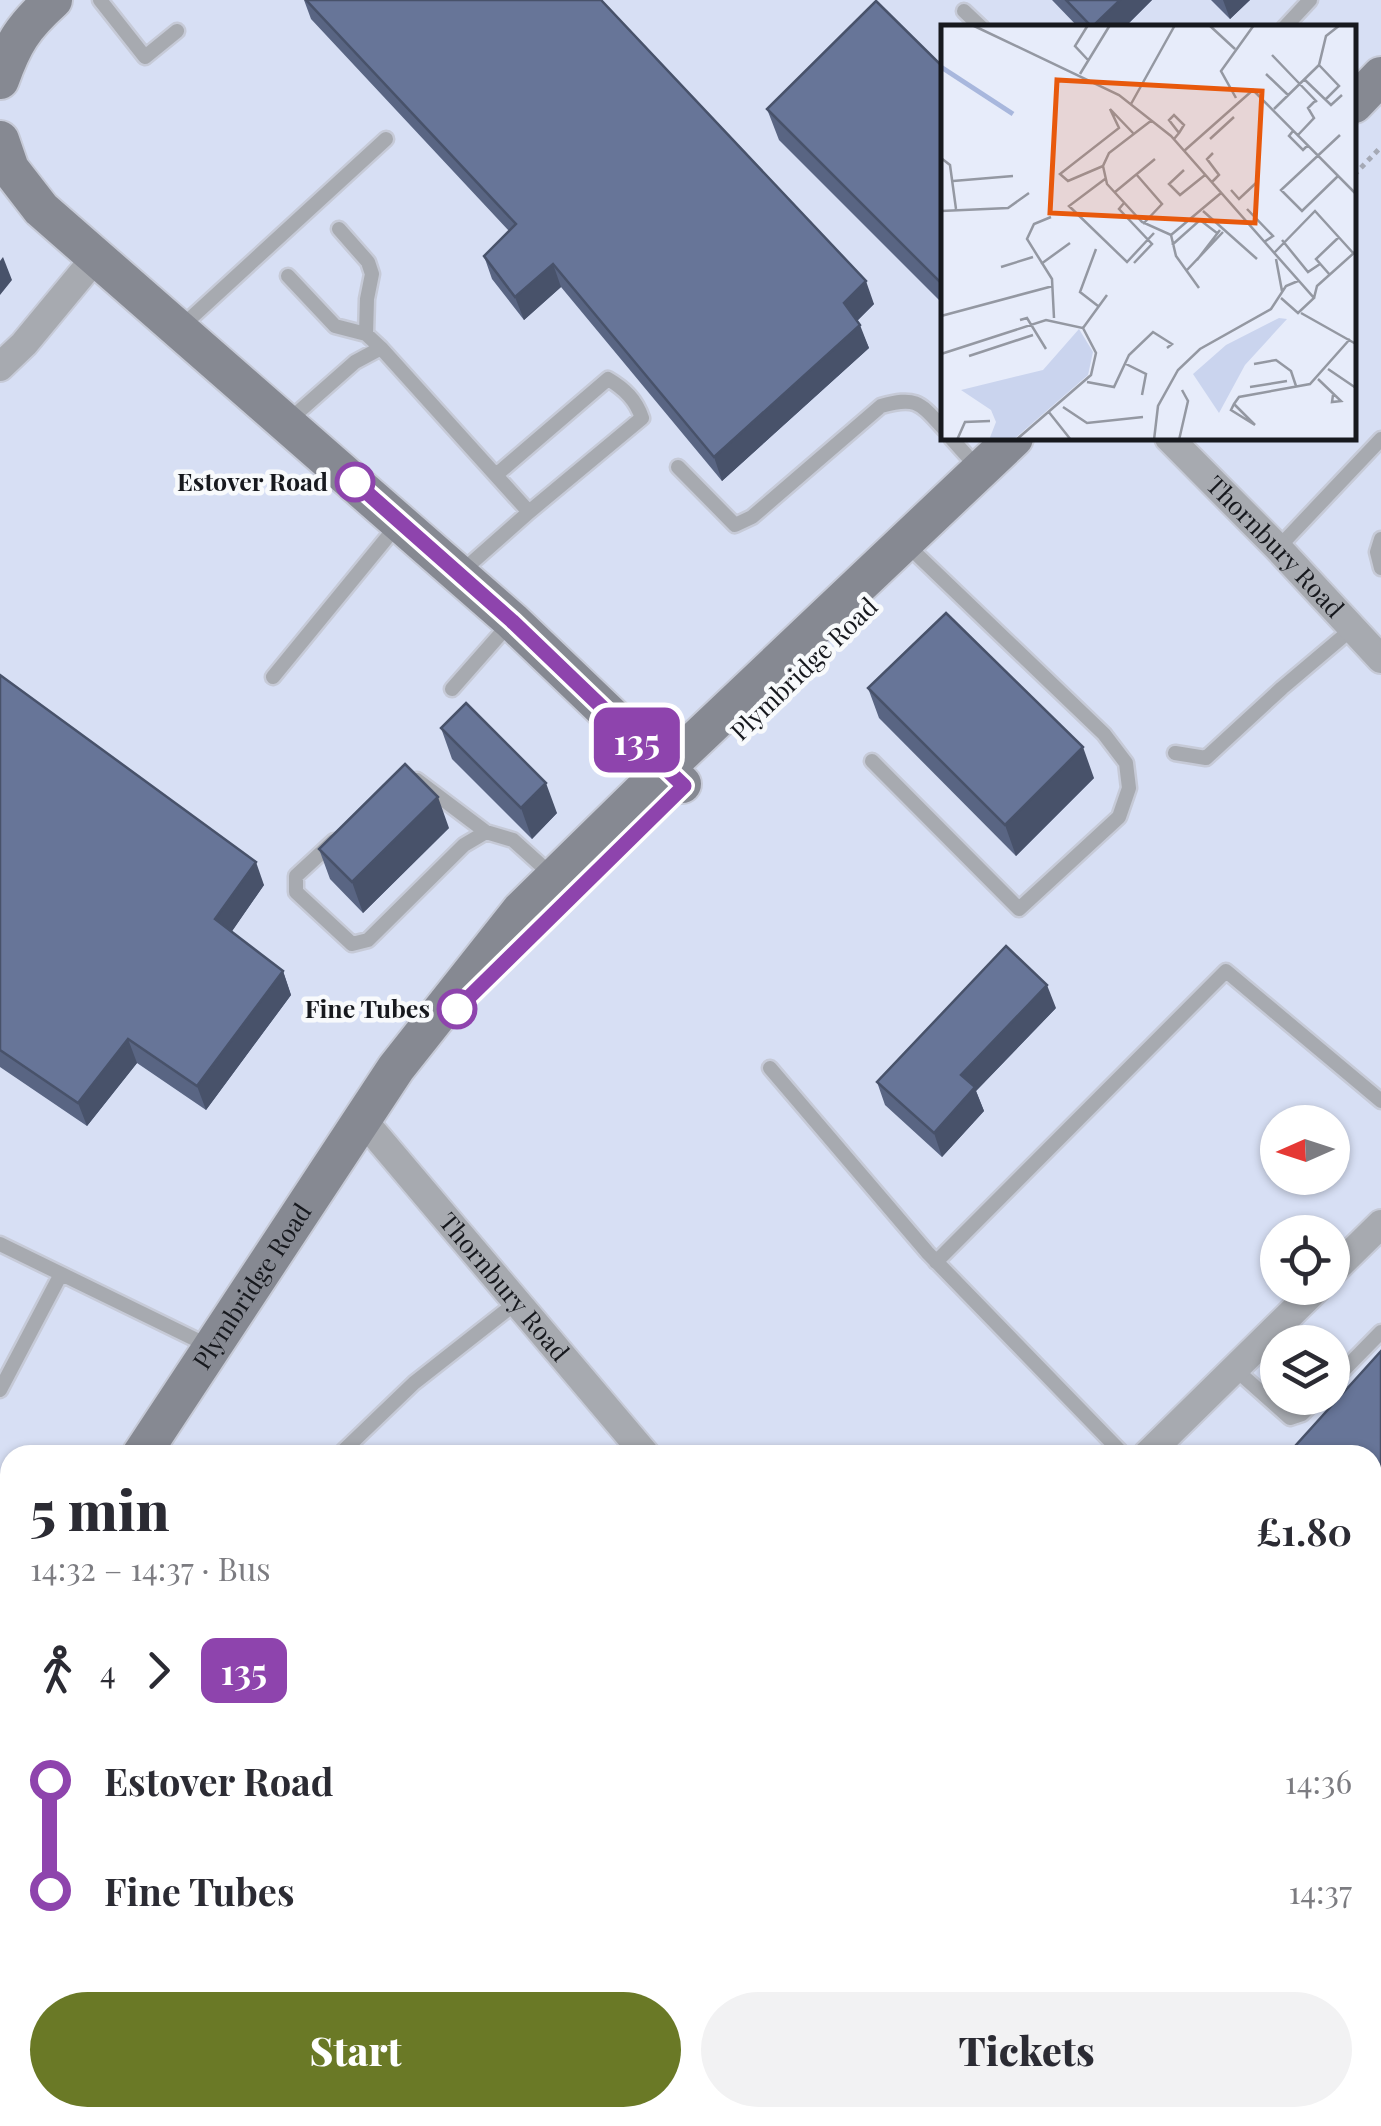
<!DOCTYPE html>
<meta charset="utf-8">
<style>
body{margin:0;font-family:"Playfair Display",serif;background:#f2f2f3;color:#2b2b33;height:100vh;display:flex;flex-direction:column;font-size:38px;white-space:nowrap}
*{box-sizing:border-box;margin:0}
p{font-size:32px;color:#7c7c81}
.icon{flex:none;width:55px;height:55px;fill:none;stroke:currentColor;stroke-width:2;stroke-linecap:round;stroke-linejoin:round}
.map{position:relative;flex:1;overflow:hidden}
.details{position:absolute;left:0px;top:1445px;width:1382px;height:682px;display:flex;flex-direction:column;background:#fff;border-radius:30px 30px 0 0;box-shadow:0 2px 8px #0004}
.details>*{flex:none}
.badge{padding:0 20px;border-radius:15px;font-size:35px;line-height:65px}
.needle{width:65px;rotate:267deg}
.fabs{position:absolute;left:1260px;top:1105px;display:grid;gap:20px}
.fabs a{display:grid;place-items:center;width:90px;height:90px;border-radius:50%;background:#fff;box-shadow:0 2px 8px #0004;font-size:50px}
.map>.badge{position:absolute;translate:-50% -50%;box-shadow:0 0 0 5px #fff}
.legs{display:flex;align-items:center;gap:15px;height:110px;padding:0 30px;font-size:32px}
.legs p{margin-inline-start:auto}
.headline{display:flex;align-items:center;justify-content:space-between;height:170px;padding:0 30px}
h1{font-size:55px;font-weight:800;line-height:75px}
.button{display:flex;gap:20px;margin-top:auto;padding:20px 30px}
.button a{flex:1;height:115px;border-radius:60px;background:#6a7926;color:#fff;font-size:40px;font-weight:800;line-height:115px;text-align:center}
.button a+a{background:#f2f2f3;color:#2b2b33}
ul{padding:0 30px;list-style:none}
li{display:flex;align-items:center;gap:35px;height:110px;font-size:38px}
li i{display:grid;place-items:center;width:15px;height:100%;margin:0 12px;background:currentColor}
li i::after{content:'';width:25px;height:25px;margin:-12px;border:8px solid;border-radius:50%;background:#fff}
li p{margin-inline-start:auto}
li:first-child i{background:linear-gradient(#0000 50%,currentColor 0)}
li:last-child i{background:linear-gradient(currentColor 50%,#0000 0)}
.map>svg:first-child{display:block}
.built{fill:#d7dff4;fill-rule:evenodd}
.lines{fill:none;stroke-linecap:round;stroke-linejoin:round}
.lane-casing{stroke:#c6cad7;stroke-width:19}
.street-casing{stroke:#c6cad7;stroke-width:32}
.secondary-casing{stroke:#c6cad7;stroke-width:42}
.path{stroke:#a5a9b5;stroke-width:5;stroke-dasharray:5 5;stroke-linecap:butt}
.lane{stroke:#a7aab0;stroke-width:14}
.street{stroke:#a7aab0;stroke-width:28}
.secondary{stroke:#868992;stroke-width:38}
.wall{fill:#596583}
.shaded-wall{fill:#48526a}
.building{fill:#677598;stroke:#48526a;stroke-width:2.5}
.line-1-casing{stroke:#fff;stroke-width:22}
.line-1{stroke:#8e44ad;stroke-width:15}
.stop-1-dot{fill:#fff;stroke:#8e44ad;stroke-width:5}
.labels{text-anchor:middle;stroke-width:9;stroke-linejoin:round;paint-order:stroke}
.stop-label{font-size:25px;font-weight:bold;fill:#17191e;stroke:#f8fafc;text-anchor:end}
.street-label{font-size:25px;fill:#17191e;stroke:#f8fafc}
.inset-river{fill:none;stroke:#a8b7dd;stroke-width:5}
.inset-road{fill:none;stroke:#9498a2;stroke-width:2.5}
.view{fill:#e8590c;fill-opacity:0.15;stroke:#e8590c;stroke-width:5}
.inset-edge{fill:none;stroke:#17191e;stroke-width:5}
</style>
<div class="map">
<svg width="1381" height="2126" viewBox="0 0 1381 2126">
<rect width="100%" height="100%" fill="#e7ecfa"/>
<path class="built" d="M0 0H1381V1964L1373 1972 1372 1455H10V1633L0 1654ZM944 28H1354V438H944ZM1278 1122H1332V1178H1278ZM1278 1232H1332V1288H1278ZM1278 1342H1332V1398H1278Z
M602 2118H1225L1217 2126H608Z"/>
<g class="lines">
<g class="lane-casing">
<path id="lane" d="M100 0 145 57 177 31
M964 11 982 28
M1284 28 1310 0
M339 229 368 262 372 274 367 299 366 334
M288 276 335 326 366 334 381 348 529 512
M180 328 386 139
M287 422 355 362 381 348
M951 438 977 467
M678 467 735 525 752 517 881 406C917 396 920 403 944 429
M1381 539 1377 552 1381 568
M1278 548 1381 439
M459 574 529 512 642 418C636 400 625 389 608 379L496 475
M273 677 399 523
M452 689 511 622
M1175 753 1206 758 1282 688 1353 628
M872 761 1019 909 1119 817 1129 788 1126 763 1104 734 905 543
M417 780 486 832
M334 841 296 876V892L352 944 368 940 464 845 486 832 513 840 554 877
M770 1068 927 1252 1124 1455
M0 1244 211 1347
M936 1262 1226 971 1381 1101
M1235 1369 1290 1418 1302 1414 1318 1398
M1332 1382 1381 1332
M0 1390 61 1274
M339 1455 414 1383 517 1302
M1372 1862 1381 1853"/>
</g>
<g class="street-casing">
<g id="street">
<path d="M0 367 24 344 96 257"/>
<path id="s1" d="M1169 438 1278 548 1381 659"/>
<path id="s2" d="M362 1119 646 1455"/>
<path d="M1332 1272 1381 1224"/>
<path d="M1147 1455 1317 1288"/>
</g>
</g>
<g class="secondary-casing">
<g id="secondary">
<path d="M0 80C13 43 23 27 53 0"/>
<path d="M1354 104 1381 76"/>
<path d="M0 140 10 169 41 209 512 621 682 784"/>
<path id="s3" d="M141 1455 396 1068 521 910 666 768 1014 438"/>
<path d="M0 1735 10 1714"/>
</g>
</g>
<path class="path" d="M1354 175 1381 147
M0 1871 10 1876
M210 2118 217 2126
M578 2118 583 2126"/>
<use href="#lane" class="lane"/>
<use href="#street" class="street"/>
<use href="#secondary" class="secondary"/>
</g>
<path class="wall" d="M304 0H601L874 304 857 321 869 348 722 481 561 287 524 320 492 279 484 256 509 231 311 19Z
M1052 0H1152L1124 28H1079Z
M1211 0H1250L1230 19Z
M944 68V305L779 140 767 109Z
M0 675 264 885 231 932 283 971 291 995 206 1110 137 1063 87 1126 0 1067Z
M868 688 1094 778 1016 856 879 718Z
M441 728 557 813 532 839 452 759Z
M449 828 363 913 330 879 319 849Z
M1056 1008 976 1091 984 1111 942 1157 885 1105 877 1082Z
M1381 1996V2080L1372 2084V2026L1379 2023 1372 2006Z"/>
<path class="shaded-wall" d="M1120 0H1152L1124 28H1093Z
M1223 0H1250L1230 19Z
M3 257 12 280 0 295V261Z
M553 264 561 287 524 320 515 297Z
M866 281 874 304 852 326 844 303Z
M860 325 869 348 722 481 714 457Z
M1083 747 1094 778 1016 856 1005 825Z
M546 783 557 813 532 839 521 808Z
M438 797 449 828 363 913 352 882Z
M256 862 264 885 224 943 215 919Z
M283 971 291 995 206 1110 197 1086Z
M1047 985 1056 1008 976 1091 984 1111 942 1157 934 1133 961 1075Z
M128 1039 137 1063 87 1126 78 1103Z
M1381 1756V1788L1372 1797V1765Z"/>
<path class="building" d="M306 0H601L866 281 844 303 860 325 714 457 553 264 515 297 484 256 516 224Z
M1066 0H1120L1092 27Z
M876 1 944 68V286L767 109Z
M946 613 1083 747 1005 825 868 688Z
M0 675 256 862 215 919 283 971 197 1086 128 1039 78 1103 0 1050Z
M466 703 546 783 521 808 441 728Z
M405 764 438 797 352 882 319 849Z
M1006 946 1047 985 961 1075 975 1087 934 1133 877 1082Z
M1381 1351V1756L1372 1765V1455H1287Z
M1381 1996V2062L1372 2066V2026L1380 2023 1372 2005V2000Z
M1292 2118H1337L1341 2126H1275Z"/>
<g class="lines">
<g class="line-1-casing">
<path id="line-1" d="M355 482 512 621 684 786 457 1009"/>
</g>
<use href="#line-1" class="line-1"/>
</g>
<g class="stop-1-dot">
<circle cx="355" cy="482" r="18"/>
<circle cx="457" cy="1009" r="18"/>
</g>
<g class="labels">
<g class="stop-label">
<text x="328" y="491">Estover Road</text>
<text x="430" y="1018">Fine Tubes</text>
</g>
<g class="street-label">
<text dy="9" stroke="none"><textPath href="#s1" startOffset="152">Thornbury Road</textPath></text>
<text transform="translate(804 669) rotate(-44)" y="9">Plymbridge Road</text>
<text dy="9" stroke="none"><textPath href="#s3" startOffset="202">Plymbridge Road</textPath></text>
<text dy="9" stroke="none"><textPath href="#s2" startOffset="220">Thornbury Road</textPath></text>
</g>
</g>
<g transform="translate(941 25)">
<rect width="415" height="415" fill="#e7ecfa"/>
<path d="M338 293 346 294 304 340 278 388 252 349 285 320ZM138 304 152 327 147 350 72 415H48L55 397 50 385 20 365 102 345Z" fill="#cad4ee"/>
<path class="inset-river" d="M0 42 72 89"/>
<path class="inset-road" d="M31 0 178 70 230 111 373 273 357 288 340 273M268 0 294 24M331 30 376 77M147 35 134 21 147 0M378 40 398 61 385 74M139 49 169 0M325 49 347 70M363 54 390 80 401 70M295 73 280 46 313 0M190 79 234 0M333 84 378 40 385 11 399 0M211 95 168 128 162 141 166 159 201 197 230 210 280 168M352 106 348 111 362 125 367 120M357 110 373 93 367 83 375 75M233 114 238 108 228 95 233 90 243 100 238 108M269 114 293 92M243 126 312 65 415 169M0 133 9 140 15 184M162 141 127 156 119 149 178 103 169 84 192 108M243 145 228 159 239 170 264 150M195 149 221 179 202 199M397 151 361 186 340 165 399 110M164 154 128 181 186 237 213 208M12 156 72 151M270 158 278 150 266 134 272 128M290 165 298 174 315 158M174 167 214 134M183 178 178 184 211 219 193 238M306 184 332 211 323 217M0 186 67 183 88 168M262 186 316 234M110 192 93 199 86 214 111 254 113 293M230 210 235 231 258 263M341 215 367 247 379 239M231 220 259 195 276 208M155 224 139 267 157 281M334 227 374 186 413 229M335 234 341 266M256 235 279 205M100 239 129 218M60 242 92 232M246 245 282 207M389 250 375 234 398 212M373 273 376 261 414 227M360 288 415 319M0 291 112 261M79 295 86 293 105 324M142 303 166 270M0 329 105 295 142 303 155 328 150 350 75 415M28 331 92 310M183 338 205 349 201 370M313 339 335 335 350 346 355 361M387 344 415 363M377 354 400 376 391 377 392 370M146 357 173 362 188 330 212 307 231 319 226 323M309 362 346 356M293 379 314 400 290 385 293 379 298 372 369 359 409 314M122 382 146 398 202 392M107 386 130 415M16 415 24 397 49 396M213 415 217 381 237 345 259 324 330 284 345 261 357 256M238 415 247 376 241 365"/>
<path class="view" d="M116 55 321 66 314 198 109 188Z"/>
<rect width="415" height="415" class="inset-edge"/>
</g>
</svg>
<div class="fabs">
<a><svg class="needle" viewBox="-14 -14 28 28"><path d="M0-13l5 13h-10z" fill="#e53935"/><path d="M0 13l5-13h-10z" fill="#7c7c81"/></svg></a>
<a><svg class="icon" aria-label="locate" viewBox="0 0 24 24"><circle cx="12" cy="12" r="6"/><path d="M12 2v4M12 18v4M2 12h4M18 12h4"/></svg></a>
<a><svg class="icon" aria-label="layers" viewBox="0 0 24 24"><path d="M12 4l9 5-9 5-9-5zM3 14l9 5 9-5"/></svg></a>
</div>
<b class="badge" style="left:637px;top:740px;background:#8e44ad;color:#fff">135</b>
<section class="details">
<div class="headline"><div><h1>5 min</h1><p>14:32 – 14:37 · Bus</p></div><b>£1.80</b></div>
<div class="legs"><svg class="icon" aria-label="walk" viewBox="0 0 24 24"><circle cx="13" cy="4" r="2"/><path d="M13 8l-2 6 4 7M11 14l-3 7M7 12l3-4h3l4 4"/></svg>4<svg class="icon" aria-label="forward" viewBox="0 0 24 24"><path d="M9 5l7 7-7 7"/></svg><b class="badge" style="background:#8e44ad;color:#fff">135</b></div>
<ul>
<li><i style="color:#8e44ad"></i><b>Estover Road</b><p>14:36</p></li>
<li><i style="color:#8e44ad"></i><b>Fine Tubes</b><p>14:37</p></li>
</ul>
<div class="button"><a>Start</a><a>Tickets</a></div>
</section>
</div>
